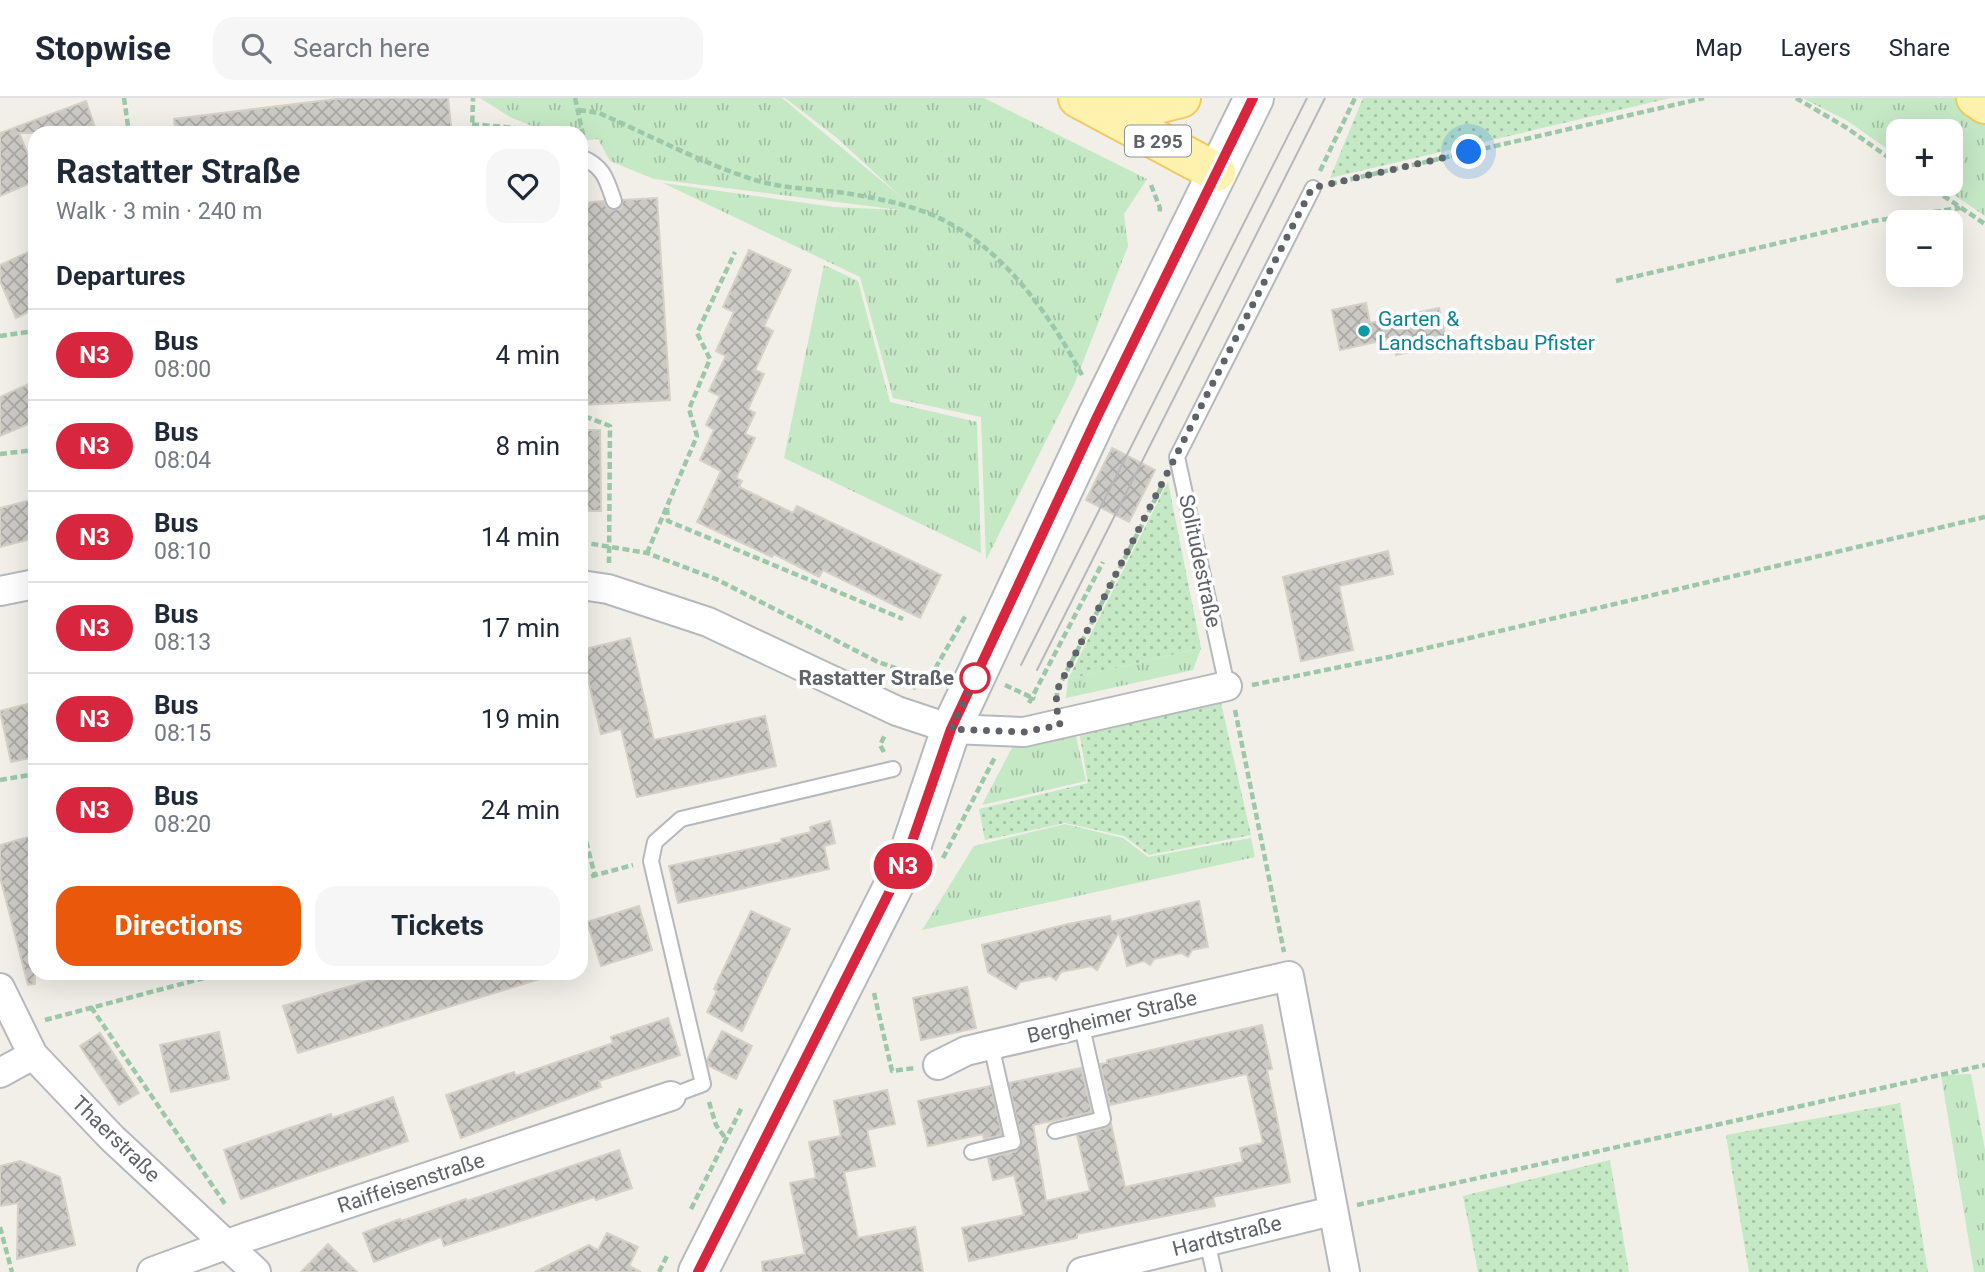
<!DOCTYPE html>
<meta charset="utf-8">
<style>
body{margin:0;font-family:Roboto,sans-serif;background:#f6f6f7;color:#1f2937;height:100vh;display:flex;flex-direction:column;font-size:26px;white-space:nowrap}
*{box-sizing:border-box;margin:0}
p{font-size:23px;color:#747a83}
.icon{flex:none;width:38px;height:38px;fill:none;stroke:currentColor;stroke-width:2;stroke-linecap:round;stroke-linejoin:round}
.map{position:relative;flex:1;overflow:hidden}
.sheet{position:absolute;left:28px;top:28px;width:560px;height:854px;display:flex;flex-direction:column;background:#fff;border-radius:21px;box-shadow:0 7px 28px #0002}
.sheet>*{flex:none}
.badge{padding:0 14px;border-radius:23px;font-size:24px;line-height:46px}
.controls{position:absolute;left:1886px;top:21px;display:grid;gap:14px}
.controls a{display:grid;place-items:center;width:77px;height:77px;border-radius:14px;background:#fff;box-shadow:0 7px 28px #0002;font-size:35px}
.you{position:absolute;width:35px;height:35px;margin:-18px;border:5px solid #fff;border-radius:50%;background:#1a73e8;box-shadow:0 0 0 10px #1a73e833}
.map>.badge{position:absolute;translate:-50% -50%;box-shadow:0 0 0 4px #fff}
h2{padding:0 28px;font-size:26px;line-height:63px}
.round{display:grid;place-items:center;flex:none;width:74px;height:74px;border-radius:21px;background:#f6f6f7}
.head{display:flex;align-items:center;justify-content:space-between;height:119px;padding:0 28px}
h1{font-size:33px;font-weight:700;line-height:52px}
.button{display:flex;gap:14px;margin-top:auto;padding:14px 28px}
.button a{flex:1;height:80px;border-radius:21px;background:#ea580c;color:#fff;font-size:28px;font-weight:700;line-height:80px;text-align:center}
.button a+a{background:#f6f6f7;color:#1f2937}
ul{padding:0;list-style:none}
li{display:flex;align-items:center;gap:21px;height:91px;padding:0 28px;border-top:2px solid #e0e1e3}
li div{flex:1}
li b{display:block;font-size:26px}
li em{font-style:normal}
li .badge{min-width:77px;font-weight:700;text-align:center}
header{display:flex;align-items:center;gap:42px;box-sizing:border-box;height:98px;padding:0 35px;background:#fff;border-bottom:2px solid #e0e1e3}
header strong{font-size:33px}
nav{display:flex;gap:38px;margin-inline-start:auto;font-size:24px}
.search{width:490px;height:63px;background:#f6f6f7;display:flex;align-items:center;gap:18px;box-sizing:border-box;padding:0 24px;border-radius:21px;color:#747a83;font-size:26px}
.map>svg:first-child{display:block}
.grass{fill:url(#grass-tufts)}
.garden{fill:url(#garden-dots)}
.building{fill:url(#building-cross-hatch);stroke:#d6d1c6;stroke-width:2}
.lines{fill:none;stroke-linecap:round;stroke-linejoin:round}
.lane-casing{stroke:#b5b8bc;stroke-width:18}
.street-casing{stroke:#b5b8bc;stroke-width:32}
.secondary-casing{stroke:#b6babf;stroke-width:42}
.primary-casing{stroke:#f2c960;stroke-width:42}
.path{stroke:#9cc7a9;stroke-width:4.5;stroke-dasharray:7 3.5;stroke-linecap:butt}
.lane{stroke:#fff;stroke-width:14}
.street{stroke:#fff;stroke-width:28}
.secondary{stroke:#fff;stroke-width:38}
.primary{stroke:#fff2af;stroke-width:38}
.tram{stroke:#b6b7b8;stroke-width:2}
.line-casing{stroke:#fff;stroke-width:16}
.line{stroke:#d7263d;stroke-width:10}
.walk{stroke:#5f6368;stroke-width:7;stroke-dasharray:0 12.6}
.culture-dot{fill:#0f9aa8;stroke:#fff;stroke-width:2.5}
.stop-dot{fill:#fff;stroke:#d7263d;stroke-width:3.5}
.labels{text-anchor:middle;stroke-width:7;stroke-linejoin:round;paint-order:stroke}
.shield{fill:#fff;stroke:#8f9295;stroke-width:2}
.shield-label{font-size:19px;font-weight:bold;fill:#5f6368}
.culture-label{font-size:21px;fill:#0d838f;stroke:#fff;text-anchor:start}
.street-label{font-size:21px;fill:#5f6368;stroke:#fff}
.stop-label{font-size:21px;font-weight:bold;fill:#5f6368;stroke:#fff;text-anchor:end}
</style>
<header>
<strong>Stopwise</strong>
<div class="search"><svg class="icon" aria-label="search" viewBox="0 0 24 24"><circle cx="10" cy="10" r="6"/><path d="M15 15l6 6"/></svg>Search here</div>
<nav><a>Map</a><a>Layers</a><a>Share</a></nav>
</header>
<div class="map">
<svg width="1985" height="1174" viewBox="0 0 1985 1174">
<defs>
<pattern id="grass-tufts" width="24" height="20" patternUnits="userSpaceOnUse" patternTransform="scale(1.75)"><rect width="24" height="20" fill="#c5e8c5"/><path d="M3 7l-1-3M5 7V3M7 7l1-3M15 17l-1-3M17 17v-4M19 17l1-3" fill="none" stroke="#a3c0a4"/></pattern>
<pattern id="garden-dots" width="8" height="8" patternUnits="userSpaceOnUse" patternTransform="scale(1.75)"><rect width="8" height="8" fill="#c5e8c5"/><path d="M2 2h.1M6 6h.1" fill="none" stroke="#a3c0a4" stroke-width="1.8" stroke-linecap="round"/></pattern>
<pattern id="building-cross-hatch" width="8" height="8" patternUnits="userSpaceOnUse" patternTransform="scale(1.75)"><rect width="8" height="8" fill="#cccac5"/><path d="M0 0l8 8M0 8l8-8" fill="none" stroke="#a9a8a4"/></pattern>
</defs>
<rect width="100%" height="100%" fill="#f1efe8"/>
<path class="grass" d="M480 0H782L901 99 837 40 785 0H984L1147 81 1124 116 1128 148 1074 287 986 462 981 319 893 300 860 179 663 85 834 109 900 112 654 81 610 63 598 41 581 43V35H549L510 19Z
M1802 0H1985V118L1938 86H1951V33H1899V59L1846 22Z
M824 167 858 183 890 304 977 324 981 455 784 360Z
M1201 550 1193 572 1066 600 1068 581Z
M1075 634 1086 683 982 707 1013 648Z
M1065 726 1123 740 1148 759 1251 740 1255 759 922 832 974 748Z
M1971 976 1985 1052V1174H1974L1941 977Z"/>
<path class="garden" d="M1363 0H1670L1330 80Z
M1168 384 1201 550 1068 581Z
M1221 605 1251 737 1149 757 1124 738 1065 725 985 742 979 711 1088 685 1079 634Z
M1900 1005 1928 1174H1749L1726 1037Z
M1610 1062 1629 1174H1478L1463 1098Z"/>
<path class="building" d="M344 0H448L452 35H175L174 21Z
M86 3 97 35H19L35 73V83L0 98V35Z
M657 100 670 302 586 307 581 230V105L604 103 607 110 613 112 621 110 623 102Z
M35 151V211L16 220 0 183V167Z
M749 152 791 172 764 228 773 233 755 272 764 276 748 311 755 315 745 336 755 340 736 380 742 383 739 389 793 415 797 408 941 477 920 520 823 472 819 479 774 456 772 459 697 424 721 373 700 362 714 332 706 327 720 298 709 293 726 258 716 253 734 214 723 209Z
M1366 205 1370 225 1439 210 1447 246 1396 257 1393 240 1340 252 1332 212Z
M35 283V323L0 338V299Z
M581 332H600L601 413H581Z
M1112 350 1155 372 1129 424 1086 402Z
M35 401V440L0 449V410Z
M1388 453 1393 476 1339 488 1353 552 1301 563 1283 479Z
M630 540 654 642 765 618 776 668 637 699 621 631 601 636 581 552Z
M35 604V659L11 664 0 613Z
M830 723 835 745 824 748 829 771 678 805 669 768 782 744 781 741 811 734 810 729Z
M35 737V886L28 887 0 779V747Z
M1199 803 1208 849 1192 852 1188 859 1181 855 1154 861 1150 867 1144 863 1127 868 1119 834 1097 872 1091 868 1061 874 1056 882 1050 878 1020 884 1016 891 988 874 982 847 1068 826 1110 818 1111 824Z
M639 808 652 852 601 868 587 824Z
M751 813 790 831 742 933 707 914 717 893 714 891Z
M395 875H542L543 880 298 955 283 908Z
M967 889 976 930 921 942 913 900Z
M668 920 680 957 599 983 601 989 461 1040 446 997 514 974 516 978 613 945 611 939Z
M1262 927 1272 971 1267 972 1290 1084 1213 1099 1215 1108 1077 1136V1140L969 1163 962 1130 1024 1117 1014 1077 993 1082 988 1060 1016 1053 1022 1046 1009 985 1081 970 1092 1014 1033 1027 1046 1103 1090 1093 1077 1037 1105 1030 1111 1026 1125 1089 1243 1064 1240 1050 1263 1045 1247 976 1110 1007 1100 966 1107 965V962Z
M722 933 752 948 736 981 709 968 707 962Z
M219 934 229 981 171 994 160 947Z
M100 935 139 995 119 1007 80 948Z
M991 988 1002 1037 984 1041 983 1036 928 1048 918 1003Z
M887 992 895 1026 867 1032 875 1068 844 1074 858 1140 915 1129 923 1174H763L762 1164 805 1156 790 1085 816 1080 809 1044 841 1038 834 1003Z
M393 999 408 1043 241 1101 224 1052 331 1016 332 1020Z
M619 1052 632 1090 596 1102 594 1099 444 1148 441 1139 374 1164 363 1135 400 1121 401 1123 466 1101 467 1103Z
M20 1063 60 1079 75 1147 17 1161 18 1105 0 1108V1068Z
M607 1135 638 1149 629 1168 641 1174H535L589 1147 598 1152Z
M328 1146 357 1174H301Z"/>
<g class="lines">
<g class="lane-casing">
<path id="lane" d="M581 59C604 69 606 80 614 103
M1227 588 1177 359 1313 90
M671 998 703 986 651 763 655 744 681 721 893 671
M1055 1033 1103 1021 1081 925
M972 1054 1013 1044 991 947
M1207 1143 1214 1174"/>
</g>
<g class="street-casing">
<path id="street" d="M581 487 608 491 708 524 897 613 951 631 1024 634 1227 588
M0 493 35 486
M0 890 33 957 112 1040 256 1174
M938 967 966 953 991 947 1289 878 1345 1174
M0 975 33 957
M152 1174 247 1139 671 998
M1082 1174 1332 1113"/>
</g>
<g class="secondary-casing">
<path id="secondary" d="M698 1174 907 761 951 631 1097 319 1254 0"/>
</g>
<g class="primary-casing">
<path id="primary" d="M1078 0 1216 74
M1976 0 1985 6
M1100 12 1157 6 1181 0"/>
</g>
<path class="path" d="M124 0 129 35
M575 0 584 41
M1796 0 1847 30 1899 67
M579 12 599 15C649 37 704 66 755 82 785 91 815 91 845 95 875 100 909 106 937 119 1002 149 1049 215 1082 277
M472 26 515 30 521 35
M472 35 473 0
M1320 73 1355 0
M1330 86 1704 0
M1926 86 1985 126
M1151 87 1160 110 1159 116
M1616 183 1873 123 1960 110
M0 238 35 233
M581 277 584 318 610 328 609 465
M0 356 35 352
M667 410 668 423 903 521
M581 444 647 455 716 481 878 564 921 579
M647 455 697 338 689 311 710 261 697 235 735 154
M1005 587 1035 601
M1252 587 1389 559 1985 419
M913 591 921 579 929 576 936 569 966 517
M1057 602V592L1162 388
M1029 605 1103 464
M1235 612 1284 854
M884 654 880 647 885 637
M0 682 35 676
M581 723 595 778
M943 760 995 659
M581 781 633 767
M874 895 892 973 915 970
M91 909 225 1106
M45 922 223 875
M709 1004 716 1027 726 1041
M1357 1107 1985 967
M691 1111 742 1009
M0 1129 12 1174
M659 1174 668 1156"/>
<use href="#lane" class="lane"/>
<use href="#street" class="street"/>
<use href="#secondary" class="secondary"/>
<use href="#primary" class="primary"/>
<path class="tram" d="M1021 567 1307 0
M1037 572 1325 0"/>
</g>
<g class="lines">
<g class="line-casing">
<path id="line" d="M698 1174 906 761 951 631 1097 319 1253 0"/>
</g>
<use href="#line" class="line"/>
<path class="walk" d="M975 580 977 576 951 631 1024 634 1060 627 1056 607 1057 592 1312 90 1469 54"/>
</g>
<circle class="culture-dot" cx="1364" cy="233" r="7"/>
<circle class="stop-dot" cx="975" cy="580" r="14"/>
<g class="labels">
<rect class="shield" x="1125" y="27.5" width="66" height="31" rx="5"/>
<g class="shield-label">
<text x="1158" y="50">B 295</text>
</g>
<g class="culture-label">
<text x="1378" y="228">Garten &amp;<tspan x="1378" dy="24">Landschaftsbau Pfister</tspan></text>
</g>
<g class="street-label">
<text transform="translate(1200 463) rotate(78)" y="7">Solitudestraße</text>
<text transform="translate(1112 919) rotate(-13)" y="7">Bergheimer Straße</text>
<text transform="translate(116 1041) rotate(44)" y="7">Thaerstraße</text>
<text transform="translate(411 1085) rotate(-18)" y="7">Raiffeisenstraße</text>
<text transform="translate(1227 1138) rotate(-14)" y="7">Hardtstraße</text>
</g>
<g class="stop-label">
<text x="954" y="587">Rastatter Straße</text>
</g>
</g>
</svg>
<div class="controls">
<a>+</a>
<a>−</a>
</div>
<div class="you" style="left:1469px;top:54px"></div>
<b class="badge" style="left:903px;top:768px;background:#d7263d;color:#fff">N3</b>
<section class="sheet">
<div class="head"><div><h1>Rastatter Straße</h1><p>Walk · 3 min · 240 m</p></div><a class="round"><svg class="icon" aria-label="heart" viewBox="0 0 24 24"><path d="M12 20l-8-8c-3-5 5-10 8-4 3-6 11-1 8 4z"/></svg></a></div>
<h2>Departures</h2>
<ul>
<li><span class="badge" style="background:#d7263d;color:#fff">N3</span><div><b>Bus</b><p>08:00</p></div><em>4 min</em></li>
<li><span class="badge" style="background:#d7263d;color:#fff">N3</span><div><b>Bus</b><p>08:04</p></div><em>8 min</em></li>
<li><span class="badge" style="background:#d7263d;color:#fff">N3</span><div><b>Bus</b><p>08:10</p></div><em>14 min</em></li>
<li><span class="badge" style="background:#d7263d;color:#fff">N3</span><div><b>Bus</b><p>08:13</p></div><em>17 min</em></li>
<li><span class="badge" style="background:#d7263d;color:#fff">N3</span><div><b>Bus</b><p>08:15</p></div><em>19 min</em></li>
<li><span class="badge" style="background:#d7263d;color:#fff">N3</span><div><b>Bus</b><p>08:20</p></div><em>24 min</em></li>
</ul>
<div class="button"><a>Directions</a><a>Tickets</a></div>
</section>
</div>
